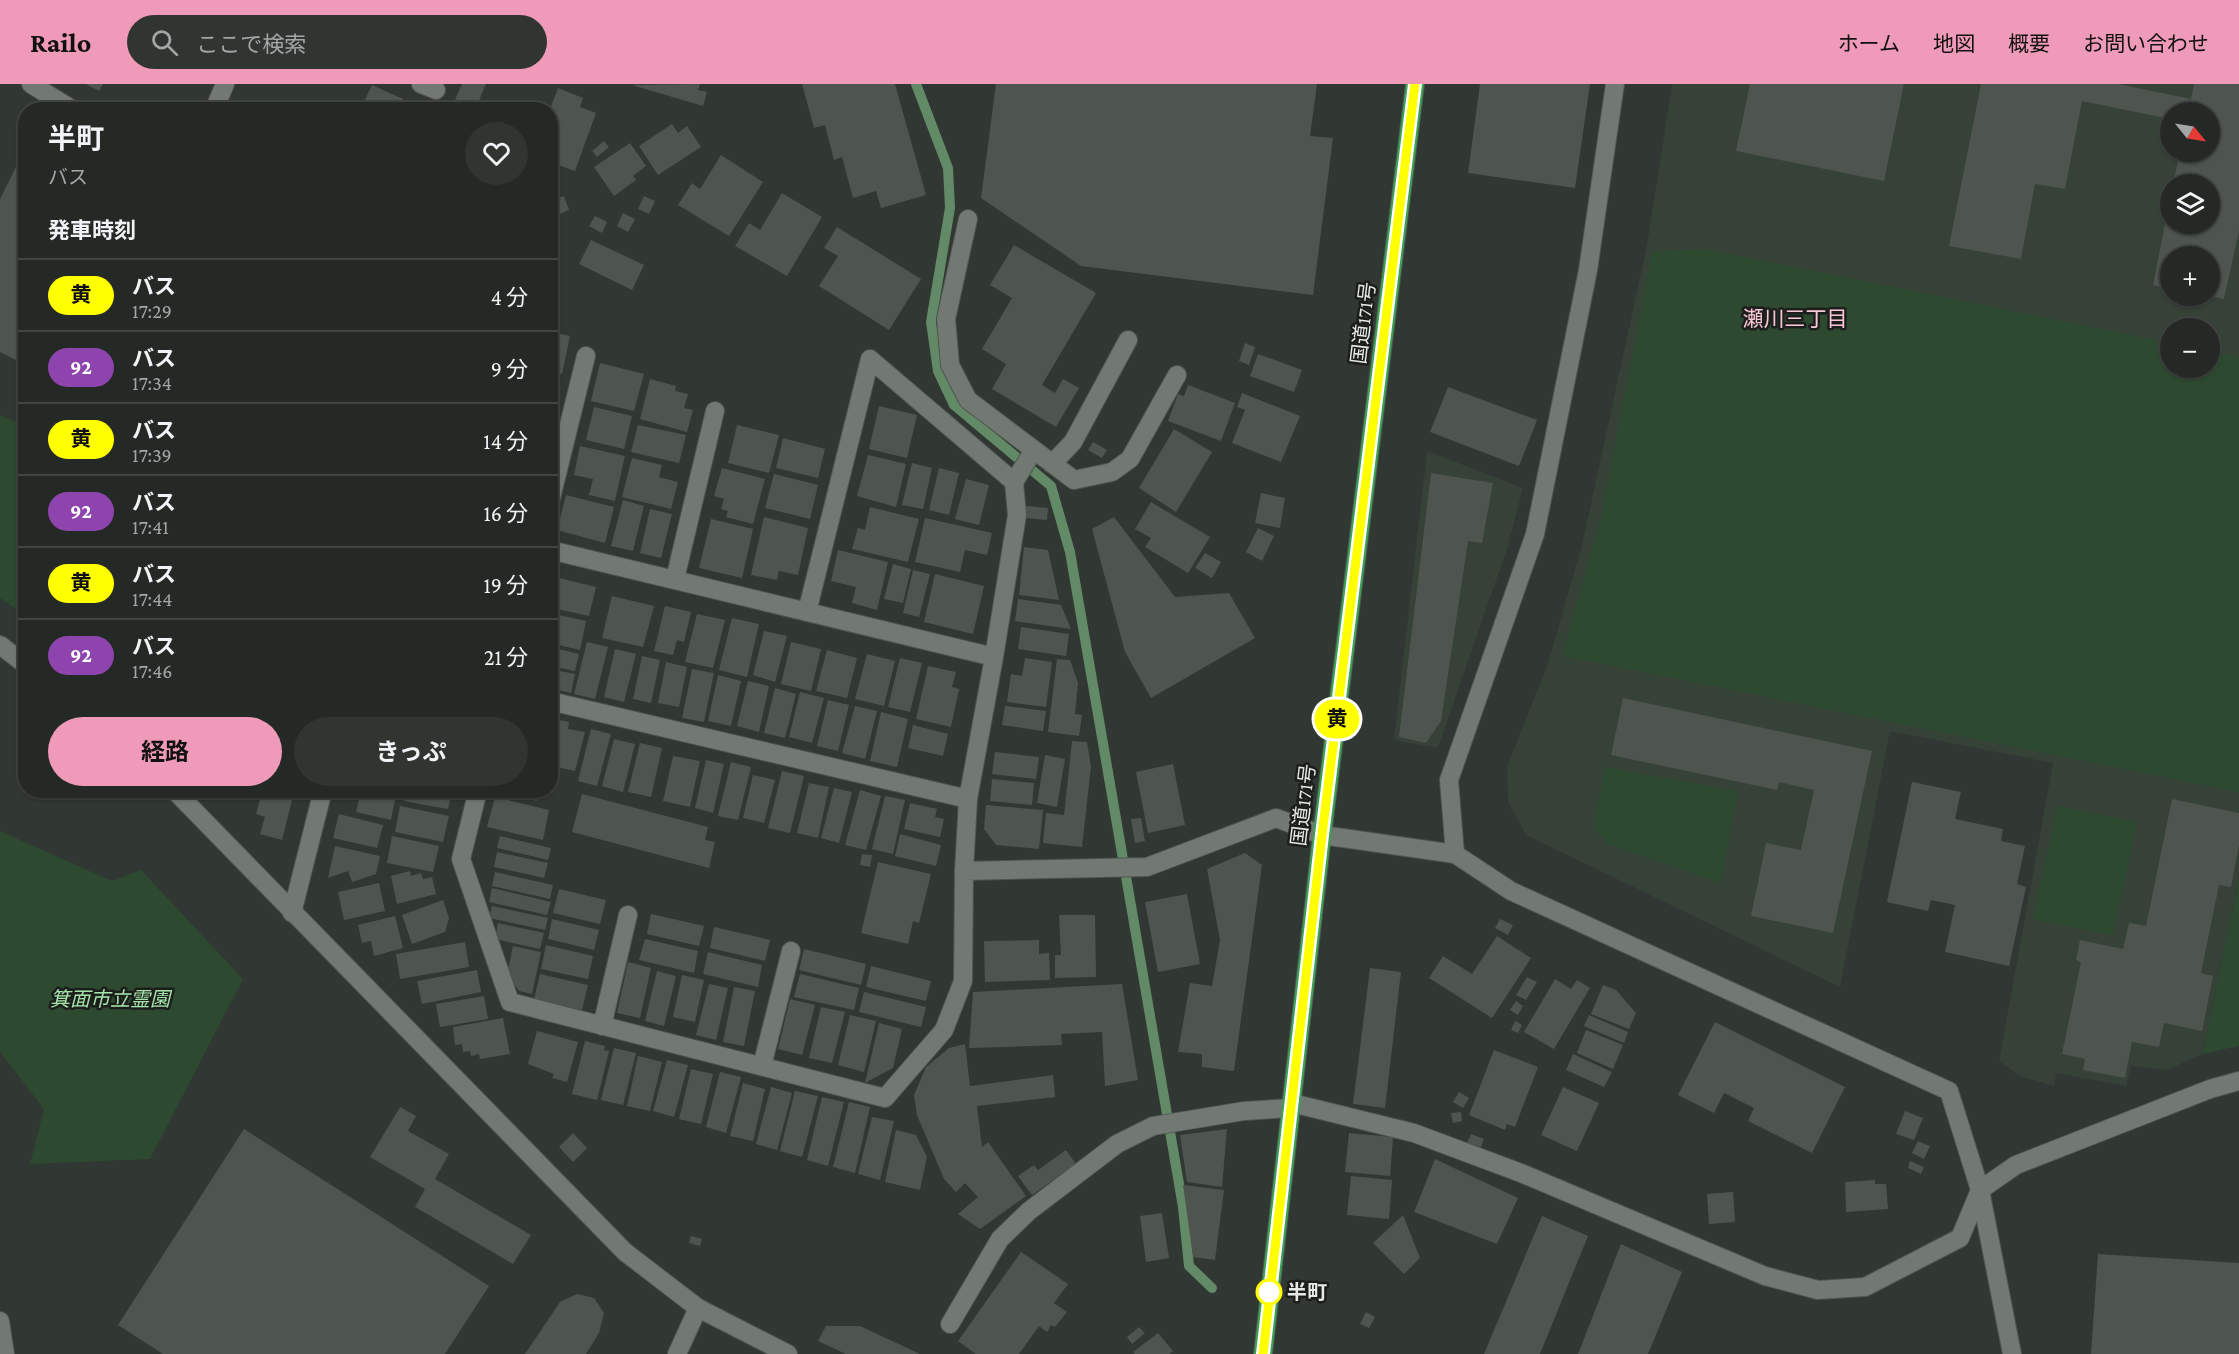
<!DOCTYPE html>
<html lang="ja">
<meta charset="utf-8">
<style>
body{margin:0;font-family:"Crimson Pro","Noto Sans JP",serif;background:#313532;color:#f1f3f6;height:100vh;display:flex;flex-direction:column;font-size:22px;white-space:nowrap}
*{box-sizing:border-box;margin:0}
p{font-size:20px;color:#a3a6a7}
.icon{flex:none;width:33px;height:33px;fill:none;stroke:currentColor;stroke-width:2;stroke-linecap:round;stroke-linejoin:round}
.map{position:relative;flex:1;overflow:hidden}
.drawer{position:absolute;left:18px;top:18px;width:540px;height:696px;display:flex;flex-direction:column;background:#252926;border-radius:24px;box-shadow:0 2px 4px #0004,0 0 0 2px #424543}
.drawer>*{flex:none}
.badge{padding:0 12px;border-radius:20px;font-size:21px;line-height:39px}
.needle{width:39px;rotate:120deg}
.fabs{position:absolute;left:2160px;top:18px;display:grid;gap:12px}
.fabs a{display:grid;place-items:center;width:60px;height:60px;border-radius:50%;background:#252926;box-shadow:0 2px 4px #0004,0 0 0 2px #424543;font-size:30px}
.map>.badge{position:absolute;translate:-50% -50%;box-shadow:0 0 0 3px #fff}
h2{padding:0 30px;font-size:22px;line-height:54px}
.round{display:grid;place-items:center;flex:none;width:63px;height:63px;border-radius:32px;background:#313532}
.head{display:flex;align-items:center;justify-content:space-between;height:102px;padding:0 30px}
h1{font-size:28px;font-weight:700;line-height:45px}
.cta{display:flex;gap:12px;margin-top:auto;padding:12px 30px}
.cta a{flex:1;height:69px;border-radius:36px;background:#ef9ab8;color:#111;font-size:24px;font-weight:700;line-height:69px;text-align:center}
.cta a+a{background:#313532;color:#f1f3f6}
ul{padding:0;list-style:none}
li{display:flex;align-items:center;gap:18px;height:72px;padding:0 30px;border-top:2px solid #424543}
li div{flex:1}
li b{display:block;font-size:22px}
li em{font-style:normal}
li .badge{min-width:66px;font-weight:700;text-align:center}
header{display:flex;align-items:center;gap:36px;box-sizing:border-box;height:84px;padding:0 30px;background:#ef9ab8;color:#111}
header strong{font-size:28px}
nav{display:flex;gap:33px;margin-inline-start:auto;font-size:21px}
.search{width:420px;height:54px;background:#313532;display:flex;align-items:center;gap:15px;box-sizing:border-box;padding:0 21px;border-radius:33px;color:#a3a6a7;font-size:22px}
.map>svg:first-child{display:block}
.built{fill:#364137;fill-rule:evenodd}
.green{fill:#2d4930}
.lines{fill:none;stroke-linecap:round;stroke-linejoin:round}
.stream{stroke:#638a67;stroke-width:10}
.building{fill:#4e554f}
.service-casing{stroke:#4e544e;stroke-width:20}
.minor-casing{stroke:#4e544e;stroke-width:20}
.tertiary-casing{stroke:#4e544e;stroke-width:20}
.trunk-casing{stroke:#4e544e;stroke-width:20}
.service{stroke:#727973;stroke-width:18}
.minor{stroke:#727973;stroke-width:18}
.tertiary{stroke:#727973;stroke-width:18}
.trunk{stroke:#3aa253;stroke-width:18}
.line-casing{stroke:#fff;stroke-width:14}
.line{stroke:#ff0;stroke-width:9}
.stop-dot{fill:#fff;stroke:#ff0;stroke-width:3}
.labels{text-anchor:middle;stroke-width:5;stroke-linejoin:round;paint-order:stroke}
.street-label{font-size:20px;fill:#e6eae6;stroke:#1b1e1b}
.park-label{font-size:20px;font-style:italic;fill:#a6e4ac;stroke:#1b1e1b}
.stop-label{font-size:20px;font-weight:bold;fill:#e6eae6;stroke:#1b1e1b;text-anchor:start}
.neighbourhood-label{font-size:21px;fill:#f8c6d6;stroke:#1b1e1b}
</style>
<header>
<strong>Railo</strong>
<div class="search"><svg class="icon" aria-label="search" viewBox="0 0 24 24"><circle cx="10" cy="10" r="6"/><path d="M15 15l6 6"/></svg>ここで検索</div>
<nav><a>ホーム</a><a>地図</a><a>概要</a><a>お問い合わせ</a></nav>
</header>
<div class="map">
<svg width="2239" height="1270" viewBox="0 0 2239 1270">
<rect width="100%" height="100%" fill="#313732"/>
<path class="built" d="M1672 0H2239V793L2203 970 2167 986 2131 982 2126 1002 2056 989 2054 1002 2020 992 1999 977 2053 679 1890 647 1840 903 1526 751 1508 718 1507 683 1548 579 1582 461 1647 161ZM2170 28H2210V68H2170ZM2170 100H2210V140H2170ZM2170 172H2210V212H2170ZM2170 244H2210V284H2170Z
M1427 367 1523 404 1507 465 1438 664 1394 656Z"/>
<path class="green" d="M1706 165 2170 259V284H2210V267L2239 273V708L1562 572 1601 433 1652 168Z
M0 331 25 342V531L0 514Z
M1605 683 1738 707 1721 799 1608 760 1593 744Z
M2057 722 2137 738 2113 852 2033 835Z
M0 747 112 797 141 786 243 895 150 1075 30 1080 44 1025 0 968Z
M2239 793V962L2203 970Z"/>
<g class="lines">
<path class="stream" d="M916 0 948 84 950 124 931 238 938 287 954 321 1051 402 1070 468 1183 1123 1189 1182 1212 1204"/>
</g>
<path class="building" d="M86 0H103L99 7Z
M462 0H486L475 26 452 23Z
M700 0 698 6 707 8 703 22 632 1Z
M802 0H895L926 111 881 124 876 107 853 114 842 73 834 76 825 41 814 44Z
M996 0H1317L1310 52 1333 54 1313 211 1081 182 981 114Z
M1480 0H1590L1575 104 1468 89Z
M1750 0H1904L1884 97 1736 67Z
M1981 0H2118L2191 15 2194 0H2239V147L2224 215 2210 212V172H2170V205L2153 201 2169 120 2170 140H2210V100H2173L2180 68H2210V28H2170V35L2082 17 2065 105 2035 100 2021 175 1949 162Z
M372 1 403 15 398 26H360Z
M558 4 583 14 580 23 596 29 575 87 550 78V25Z
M672 40 678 49 687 42 701 63 658 91 639 62Z
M604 57 609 63 597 73 592 67Z
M630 59 646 82 633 92 636 96 614 112 594 83Z
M26 63 25 205 26 281 0 268V115Z
M721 71 763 98 729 152 678 121 692 99 700 105Z
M782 109 822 133 787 192 735 162 749 139 760 146Z
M564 112 569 126 553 133 550 117Z
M644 112 655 117 649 130 638 125Z
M623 129 635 135 628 148 617 142Z
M595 132 607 138 602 149 589 142Z
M837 143 921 195 889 246 819 202 838 172 824 164Z
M591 156 644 181 632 206 579 180Z
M1014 161 1096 209 1042 301 1055 309 1063 295 1079 304 1056 343 992 305 1006 280 982 265 1012 214 990 201Z
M550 248 570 252 562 290 550 287Z
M1245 259 1255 263 1249 281 1239 277Z
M1258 270 1302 286 1294 308 1250 292Z
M600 279 644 290 634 327 591 317Z
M550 291 557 292 552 319H550Z
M650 295 676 302 675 307 688 310 684 324 693 326 687 348 640 335Z
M1188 301 1235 319 1221 357 1168 337 1178 310 1184 312Z
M1448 303 1537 336 1519 382 1430 348Z
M1242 309 1300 332 1281 378 1232 359 1245 326 1237 323Z
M879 322 917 331 907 374 869 365Z
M594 323 632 332 624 365 586 356Z
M638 341 686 351 679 379 631 368Z
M737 341 779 351 769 389 728 379Z
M1174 345 1212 368 1176 428 1139 404Z
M783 354 825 365 818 394 776 384Z
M1093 358 1107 366 1102 374 1088 366Z
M580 362 625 372 615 417 589 411 593 395 574 391Z
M868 371 906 380 896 423 857 412Z
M632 374 662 381 659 393 678 398 671 425 622 413Z
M912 379 932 384 923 425 902 421Z
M722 384 765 395 753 440 726 433 728 427 721 425 724 415 714 412Z
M939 384 959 389 949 431 929 426Z
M1431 389 1493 399 1482 459 1468 457 1441 637 1426 659 1399 653Z
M774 390 818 401 810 435 765 424Z
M966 395 989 401 979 441 955 435Z
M1261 409 1285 414 1280 444 1255 439Z
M566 411 614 423 605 459 557 446Z
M623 416 644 422 633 467 611 462Z
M1151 418 1210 453 1188 489 1145 463 1151 454 1135 445Z
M1026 422 1048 424 1047 436 1024 434Z
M870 423 919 435 908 478 852 465 858 444 865 446Z
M650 425 672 430 661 474 640 469Z
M764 433 808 444 798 491 779 487 777 496 751 491Z
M1114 433 1175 513 1229 509 1255 554 1151 614 1125 568 1092 445Z
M925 434 992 449 987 471 965 466 960 488 915 478Z
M711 435 753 445 742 494 699 484Z
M1258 444 1274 452 1262 477 1246 468Z
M1024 463 1048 466 1059 516 1019 511Z
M838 466 888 478 877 526 852 519 856 503 831 497Z
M1205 469 1221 478 1212 494 1195 484Z
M893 480 911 485 903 519 884 515Z
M913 486 930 490 919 533 903 529Z
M935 490 984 502 973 550 924 538Z
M559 494 596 503 589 532 553 524Z
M612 512 654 522 643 563 602 554Z
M1018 515 1061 521 1071 545 1015 537Z
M665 522 691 528 684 558 677 556 673 571 654 567Z
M550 529 586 537 580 566 550 559Z
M697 530 725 536 713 584 685 578Z
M732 534 759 540 747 593 719 586Z
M1021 543 1069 550 1066 572 1018 565Z
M764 547 787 552 775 598 753 591Z
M587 558 608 563 595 615 574 610Z
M791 558 821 565 811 607 781 600Z
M550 563 579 570 575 587 550 582Z
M615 565 636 570 624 618 604 613Z
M827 566 857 574 847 614 816 607Z
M867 570 895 577 884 622 855 615Z
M642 572 660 576 651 619 633 615Z
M900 574 922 579 910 628 888 623Z
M1025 574 1052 578 1046 623 1007 618 1011 590 1022 592Z
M1057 575 1070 576 1078 599 1075 630 1082 631 1079 652 1048 648Z
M666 578 687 583 679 623 658 619Z
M928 582 956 588 952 603 959 605 951 643 916 635Z
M550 585 575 590 571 609 550 604Z
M692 585 714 589 704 638 682 634Z
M718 591 741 597 731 642 708 637Z
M748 597 769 602 759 648 737 642Z
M775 604 796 610 785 654 764 649Z
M800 608 824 614 812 659 789 653Z
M1623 614 1872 667 1833 849 1751 832 1766 759 1801 766 1814 706 1779 698 1777 706 1611 671Z
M828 616 849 621 838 667 817 662Z
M855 622 877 627 865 675 842 669Z
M1005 622 1046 627 1043 647 1002 641Z
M881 628 908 635 897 683 870 677Z
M550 634 569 638 568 645 585 648 575 687 556 683 559 674 550 672Z
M913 641 948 650 943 672 908 664Z
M591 645 611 650 597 702 578 697Z
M614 655 635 660 623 708 602 702Z
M1072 657 1087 658 1091 683 1082 763 1043 759 1046 729 1064 731Z
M640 659 662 664 651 713 628 708Z
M995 668 1039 673 1036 695 992 690Z
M1045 671 1065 675 1057 723 1037 719Z
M673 672 700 677 690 723 663 717Z
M706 676 724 680 713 729 695 724Z
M731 678 751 683 738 736 718 732Z
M1173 680 1185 741 1148 749 1136 688Z
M782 687 804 692 790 749 768 744Z
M753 691 775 696 764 739 743 734Z
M992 695 1034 699 1032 721 990 717Z
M1912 698 1961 708 1955 735 2003 745 2001 757 2025 762 2017 800 2026 803 2009 882 1945 868 1955 821 1931 816 1928 827 1887 818Z
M809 699 829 703 818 754 797 749Z
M834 704 852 708 839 759 821 754Z
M361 706H397L391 736 356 728Z
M406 706H452L448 725 404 717Z
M498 706H539L537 717Z
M860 706 881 712 866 766 845 761Z
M262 708 292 716 282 756 260 750 265 733 256 730Z
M582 710 708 743 705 756 715 758 709 784 572 748Z
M885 712 905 716 893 770 872 765Z
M495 713 549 726 543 756 487 743Z
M2172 715 2239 729V761L2231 803 2219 801 2201 889 2213 892 2202 947 2164 939 2159 963 2132 958 2125 994 2083 986 2085 975 2062 970 2081 878 2076 876 2080 856 2123 865 2129 839 2146 842Z
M910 719 937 725 935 733 944 735 940 753 904 745Z
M986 721 1043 726 1039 765 996 761 984 745Z
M400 722 449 732 443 758 395 748Z
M339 730 383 741 377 764 333 754Z
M1141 734 1145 757 1135 759 1131 735Z
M900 750 941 761 936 782 895 772Z
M392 752 439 762 433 788 387 779Z
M500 752 551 764 548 776 497 764Z
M335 762 380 772 376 790 352 798 348 787 328 794Z
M497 768 548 779 544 794 494 783Z
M1245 769 1262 781 1234 987 1202 983V970L1178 968 1190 899 1212 902 1220 856 1207 785Z
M862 770 872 771 870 783 860 781Z
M878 778 931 790 919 839 913 837 908 860 861 849Z
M410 787 411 792 421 789 423 795 432 793 436 810 397 820 391 792Z
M495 788 553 801 550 815 492 802Z
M379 799 385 827 344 836 338 808Z
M492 804 551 818 547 831 489 818Z
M559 805 606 816 600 840 553 829Z
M1187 810 1200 880 1158 888 1145 818Z
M443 816 449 834 445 848 412 860 402 831Z
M492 822 548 834 545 846 489 834Z
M651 830 704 842 699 862 647 850Z
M1059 831H1095L1096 893 1055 894V871H1061Z
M395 832 403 864 374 872 371 857 362 859 358 841Z
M552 835 599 846 594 866 548 855Z
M1500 835 1513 841 1508 851 1495 844Z
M498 839 544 849 540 865 495 855Z
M714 843 770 856 765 877 710 864Z
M1497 852 1531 874 1492 934 1429 894 1443 872 1472 890Z
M645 855 698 867 694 889 639 876Z
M1039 856V870L1049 869 1050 896 985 898 984 857Z
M465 858 469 883 400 895 396 870Z
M546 861 593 872 588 895 541 885Z
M513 862 541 868 532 910 519 907 507 890Z
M804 865 866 880 861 901 799 886Z
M708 868 762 881 758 903 703 890Z
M628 878 651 884 640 934 617 929Z
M871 882 931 897 926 917 866 903Z
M1370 884 1401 888 1385 1024 1353 1020Z
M477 886 481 908 422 920 417 897Z
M657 887 676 892 664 942 645 937Z
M540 890 588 901 582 926 534 915Z
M800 890 859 904 854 926 794 913Z
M682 891 704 896 695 938 673 933Z
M1527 893 1537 898 1526 916 1516 911Z
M1555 895 1571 905 1577 896 1590 904 1554 965 1524 948Z
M709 900 728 904 716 956 696 951Z
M1122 900 1138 996 1105 1002 1102 948 1061 950 1062 961 969 964 973 908Z
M1603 901 1616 906 1636 929 1629 945 1591 930Z
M734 903 755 907 744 962 723 958Z
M864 908 926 923 921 943 859 928Z
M484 912 488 935 440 943 436 920Z
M790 915 815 921 802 971 778 965Z
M1516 917 1523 922 1518 931 1510 926Z
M821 923 845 928 832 979 809 974Z
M850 931 876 937 864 988 838 981Z
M1589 931 1628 948 1624 959 1584 942Z
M503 934 510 970 480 975 479 970 471 972 470 967 463 968 462 960 455 961 453 943Z
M1515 937 1522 941 1518 949 1511 946Z
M1715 938 1845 1003 1812 1069 1748 1037 1754 1024 1724 1009 1714 1029 1678 1011Z
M879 939 902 945 893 984 865 999Z
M1586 946 1623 961 1613 985 1577 969Z
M537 947 578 958 567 998 552 994 554 990 528 980Z
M585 957 605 962 604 966 609 967 597 1016 572 1010Z
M965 960 970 1002 1053 991 1055 1013 977 1022 982 1063 988 1058 1026 1112 980 1145 958 1130 978 1113 965 1099 956 1108 944 1095 917 1031 914 1011 926 983 949 964Z
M614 964 636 969 623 1021 601 1016Z
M1494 966 1538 983 1515 1043 1507 1040 1505 1046 1469 1031Z
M1573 970 1612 988 1604 1003 1566 986Z
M638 972 662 978 650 1027 627 1022Z
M667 976 688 981 674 1033 653 1027Z
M691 985 713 990 701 1040 679 1035Z
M720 988 741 993 726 1049 706 1043Z
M743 999 765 1005 753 1057 730 1052Z
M771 1003 792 1009 777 1066 756 1060Z
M1563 1003 1599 1019 1577 1067 1541 1051Z
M795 1007 818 1012 802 1073 780 1067Z
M1459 1008 1469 1014 1463 1024 1453 1018Z
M822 1013 844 1018 828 1082 807 1076Z
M849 1018 870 1023 855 1089 833 1083Z
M400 1023 416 1032 408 1047 449 1070 435 1095 531 1151 513 1180 415 1123 425 1105 370 1073Z
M1905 1027 1923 1034 1914 1056 1896 1050Z
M1461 1028 1462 1037 1453 1039 1451 1029Z
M872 1033 894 1037 880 1096 858 1090Z
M244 1045 489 1202 445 1270H163L118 1241Z
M1227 1045 1222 1103 1187 1098 1180 1051Z
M896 1046 916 1051 927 1073 920 1106 885 1098Z
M573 1049 587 1064 573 1078 559 1063Z
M1349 1049 1393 1053 1390 1092 1345 1088Z
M1471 1050 1484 1055 1480 1065 1467 1059Z
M1918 1057 1930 1062 1924 1075 1912 1069Z
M1066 1066 1076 1080 1032 1111 1018 1092 1034 1081 1038 1086Z
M1435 1075 1518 1114 1497 1160 1414 1128Z
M1910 1077 1924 1083 1921 1090 1908 1084Z
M1351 1092 1392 1096 1389 1135 1347 1131Z
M1875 1096V1100H1886L1888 1125 1846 1128 1845 1098Z
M1183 1101 1224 1106 1215 1176 1193 1173Z
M1733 1108 1735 1138 1709 1140 1707 1110Z
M1162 1129 1169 1174 1146 1178 1140 1132Z
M1403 1131 1420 1174 1404 1190 1373 1159Z
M1542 1132 1588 1152 1540 1270H1484Z
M691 1152 702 1155 700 1162 689 1159Z
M1621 1160 1682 1188 1648 1270H1578Z
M1021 1168 1068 1200 1054 1219 1067 1228 1055 1243 1051 1241 1047 1248 1039 1242 1019 1270H976L958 1257Z
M2098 1170 2239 1179V1270H2091Z
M577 1210 594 1214 604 1229 599 1249 586 1270H525L560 1218Z
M1366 1228 1375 1233 1369 1244 1360 1240Z
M826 1242H860L920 1270H846L818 1257Z
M1139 1243 1145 1249 1132 1260 1127 1253Z
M1158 1249 1173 1267 1169 1270H1135L1133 1268Z"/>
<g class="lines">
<g class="service-casing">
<path id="service" d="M421 0 436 6
M675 495 715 327
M602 942 628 831
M762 982 791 867
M950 1240 1000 1155 1029 1127 1117 1060 1153 1042 1244 1027 1291 1024"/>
</g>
<g class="minor-casing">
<path id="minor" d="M31 0 73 26
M214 26 225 0
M968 135 946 235 950 281 968 316 1074 396 1112 388 1130 375 1177 291
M1052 380 1073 358 1128 256
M1014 398 1034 366
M550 418 586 272
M807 528 870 275 1014 398 1017 431 994 573
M550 617 968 715
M478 706 461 775 510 918 885 1014 944 946 963 897 964 787 968 715 994 573 550 466
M964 787 1147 783 1276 734 1322 751
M292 829 323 706
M1292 1019 1414 1049 1521 1089 1765 1192 1818 1206 1865 1203 1960 1154 1980 1106
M0 1237 5 1270
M677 1270 698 1224"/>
</g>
<g class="tertiary-casing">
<path id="tertiary" d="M0 561 26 581
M174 706 625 1168 698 1224 788 1270
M1322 751 1455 770 1511 807 1949 1007 1980 1106 2012 1270
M1455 770 1449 696 1535 450 1588 186 1615 0
M1980 1106 2016 1081 2210 1005 2239 997"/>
</g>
<g class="trunk-casing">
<path id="trunk" d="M1263 1270 1322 751 1415 0"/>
</g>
<use href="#service" class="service"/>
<use href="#minor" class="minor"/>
<use href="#tertiary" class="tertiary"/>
<use href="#trunk" class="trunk"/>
</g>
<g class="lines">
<g class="line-casing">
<path id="line" d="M1263 1270 1322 751 1415 0"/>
</g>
<use href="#line" class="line"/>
</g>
<circle class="stop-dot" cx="1269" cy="1208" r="12"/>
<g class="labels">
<g class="street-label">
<text transform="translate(1363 239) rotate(-83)" y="7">国道171号</text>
<text transform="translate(1303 721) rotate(-83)" y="7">国道171号</text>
</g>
<g class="park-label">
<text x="110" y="922">箕面市立霊園</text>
</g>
<g class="stop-label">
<text x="1287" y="1215">半町</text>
</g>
<g class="neighbourhood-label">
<text x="1795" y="242">瀬川三丁目</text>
</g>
</g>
</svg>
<div class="fabs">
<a><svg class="needle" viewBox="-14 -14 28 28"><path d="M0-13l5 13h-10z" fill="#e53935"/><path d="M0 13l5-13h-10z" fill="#a3a6a7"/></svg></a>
<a><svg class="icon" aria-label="layers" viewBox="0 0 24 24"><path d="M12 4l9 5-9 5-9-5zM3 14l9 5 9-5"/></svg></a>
<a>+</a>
<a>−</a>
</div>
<b class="badge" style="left:1337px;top:635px;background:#ff0;color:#111">黄</b>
<section class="drawer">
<div class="head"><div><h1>半町</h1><p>バス</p></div><a class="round"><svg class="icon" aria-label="heart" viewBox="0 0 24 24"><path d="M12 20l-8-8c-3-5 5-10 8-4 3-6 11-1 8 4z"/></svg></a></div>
<h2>発車時刻</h2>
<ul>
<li><span class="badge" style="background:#ff0;color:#111">黄</span><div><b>バス</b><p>17:29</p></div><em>4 分</em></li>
<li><span class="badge" style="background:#8e44ad;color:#fff">92</span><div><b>バス</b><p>17:34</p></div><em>9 分</em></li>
<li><span class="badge" style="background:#ff0;color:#111">黄</span><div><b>バス</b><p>17:39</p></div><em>14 分</em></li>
<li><span class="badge" style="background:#8e44ad;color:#fff">92</span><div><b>バス</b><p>17:41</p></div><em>16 分</em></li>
<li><span class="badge" style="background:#ff0;color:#111">黄</span><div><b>バス</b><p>17:44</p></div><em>19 分</em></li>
<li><span class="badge" style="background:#8e44ad;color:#fff">92</span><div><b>バス</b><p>17:46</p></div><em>21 分</em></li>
</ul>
<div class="cta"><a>経路</a><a>きっぷ</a></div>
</section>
</div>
